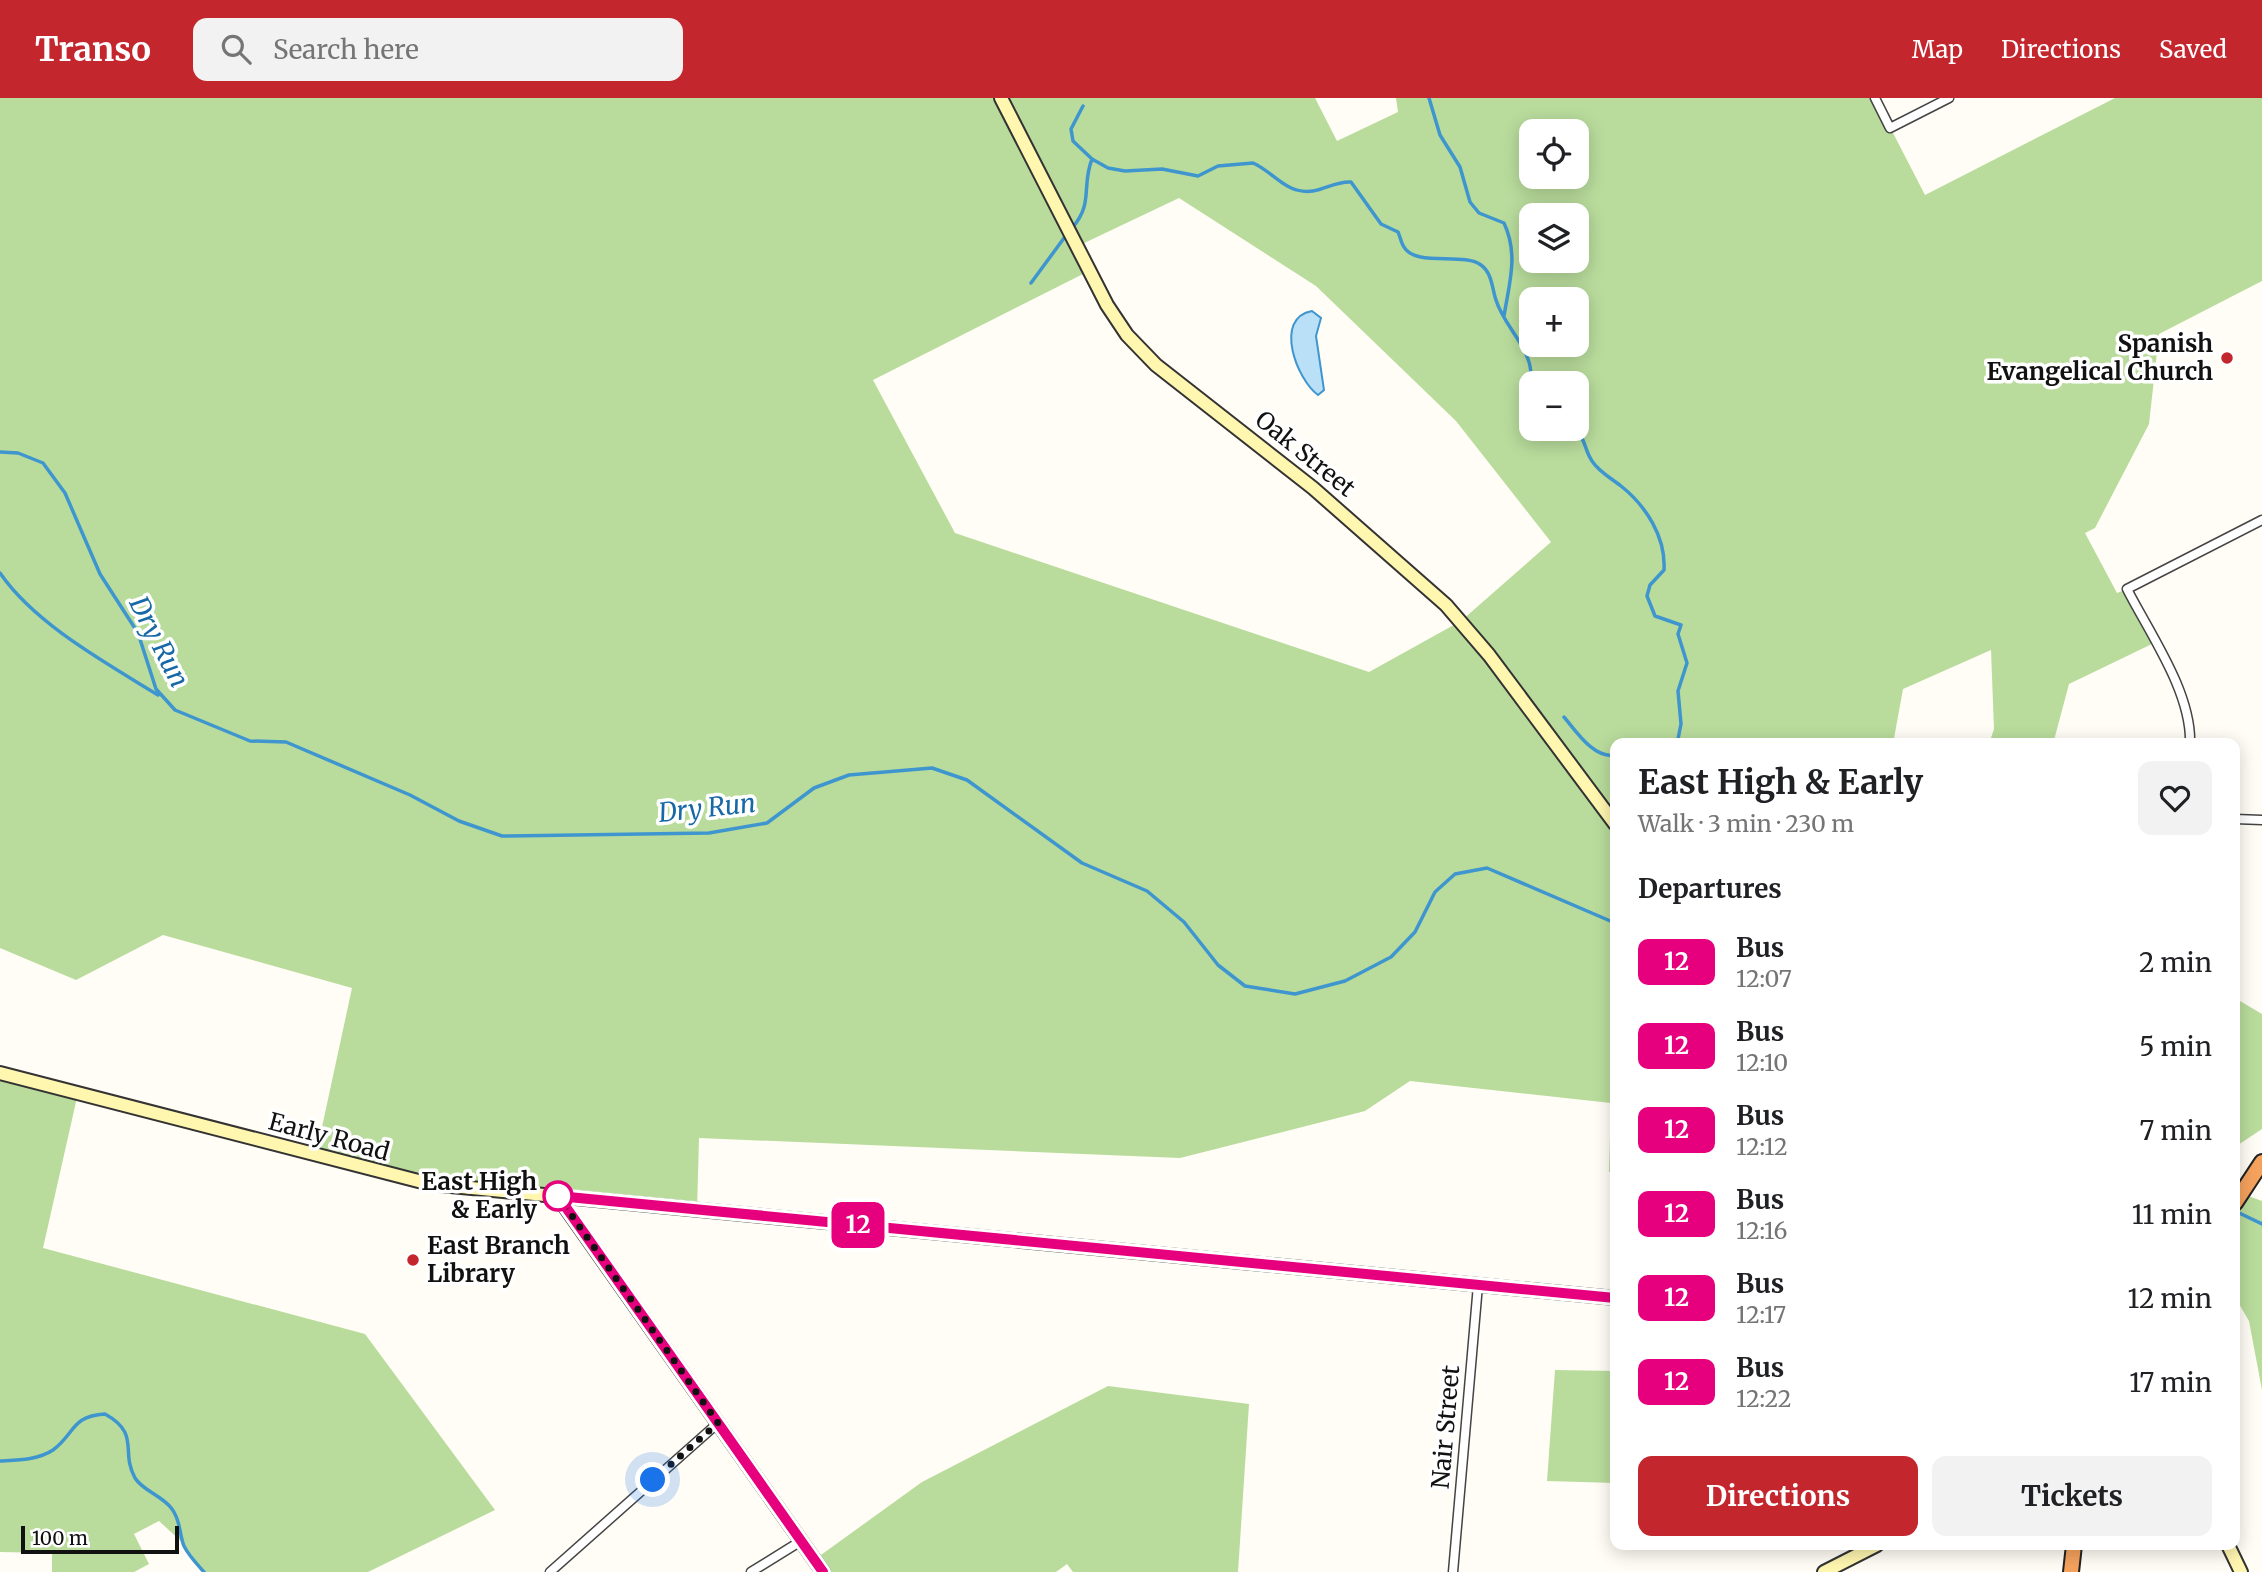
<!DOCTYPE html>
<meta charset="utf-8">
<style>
body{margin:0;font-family:Merriweather,serif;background:#f2f2f2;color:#202124;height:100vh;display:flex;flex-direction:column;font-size:26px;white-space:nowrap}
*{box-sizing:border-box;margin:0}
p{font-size:23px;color:#757577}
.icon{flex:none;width:38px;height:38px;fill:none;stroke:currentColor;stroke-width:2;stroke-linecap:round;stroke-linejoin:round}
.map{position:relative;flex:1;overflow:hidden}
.drawer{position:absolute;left:1610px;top:640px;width:630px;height:812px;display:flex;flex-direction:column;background:#fff;border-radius:14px;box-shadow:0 4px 18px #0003}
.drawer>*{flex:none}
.badge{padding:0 14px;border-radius:10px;font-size:24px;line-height:46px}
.fabs{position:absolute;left:1519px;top:21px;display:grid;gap:14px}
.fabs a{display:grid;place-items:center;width:70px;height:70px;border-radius:14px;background:#fff;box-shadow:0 4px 18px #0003;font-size:35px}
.scale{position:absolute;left:21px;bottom:18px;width:158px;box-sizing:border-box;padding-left:7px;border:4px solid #111;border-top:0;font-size:19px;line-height:24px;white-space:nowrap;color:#111;-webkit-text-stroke:5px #fff;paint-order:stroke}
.you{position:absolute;width:35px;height:35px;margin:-18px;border:5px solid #fff;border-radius:50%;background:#1a73e8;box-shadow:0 0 0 10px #1a73e833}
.map>.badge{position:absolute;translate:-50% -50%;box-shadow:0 0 0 4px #fff}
h2{padding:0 28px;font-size:26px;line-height:63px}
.round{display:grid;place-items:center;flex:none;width:74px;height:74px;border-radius:14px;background:#f2f2f2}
.head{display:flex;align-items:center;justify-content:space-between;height:119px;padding:0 28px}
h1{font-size:33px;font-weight:700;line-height:52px}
.button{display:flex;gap:14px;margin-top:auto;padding:14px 28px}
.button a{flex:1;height:80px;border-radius:14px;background:#c4262e;color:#fff;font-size:28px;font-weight:700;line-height:80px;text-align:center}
.button a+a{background:#f2f2f2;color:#202124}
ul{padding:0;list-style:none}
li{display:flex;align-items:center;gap:21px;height:84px;padding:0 28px}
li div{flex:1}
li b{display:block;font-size:26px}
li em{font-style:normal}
li .badge{min-width:77px;font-weight:700;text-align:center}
header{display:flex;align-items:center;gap:42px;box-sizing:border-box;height:98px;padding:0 35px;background:#c4262e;color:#fff}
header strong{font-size:33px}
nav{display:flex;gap:38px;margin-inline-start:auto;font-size:24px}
.search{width:490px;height:63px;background:#f2f2f2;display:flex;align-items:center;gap:18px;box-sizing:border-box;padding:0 24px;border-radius:14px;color:#757577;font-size:26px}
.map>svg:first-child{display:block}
.forest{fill:#b9dc9c;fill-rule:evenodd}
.water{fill:#b9e0f7;stroke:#3f96cf;stroke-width:2}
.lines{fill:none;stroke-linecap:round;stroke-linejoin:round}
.stream{stroke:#3f96cf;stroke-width:3.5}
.street-casing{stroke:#444;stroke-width:11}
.secondary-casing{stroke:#333;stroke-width:16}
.highway-casing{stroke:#222;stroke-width:18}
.street{stroke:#fff;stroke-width:8}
.secondary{stroke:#fff6b0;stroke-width:12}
.highway{stroke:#f5a25d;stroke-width:14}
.line-casing{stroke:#fff;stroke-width:16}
.line{stroke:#e6007e;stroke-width:10}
.walk{stroke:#111;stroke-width:7;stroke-dasharray:0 12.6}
.poi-dot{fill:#c4262e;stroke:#fff;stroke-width:2.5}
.stop-dot{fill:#fff;stroke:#e6007e;stroke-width:3.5}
.labels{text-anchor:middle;stroke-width:7;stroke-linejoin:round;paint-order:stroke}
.poi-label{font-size:24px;font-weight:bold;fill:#111;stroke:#fff;text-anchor:end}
.street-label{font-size:24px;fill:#111;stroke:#fff}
.stop-label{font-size:24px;font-weight:bold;fill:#111;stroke:#fff;text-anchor:end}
.water-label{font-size:26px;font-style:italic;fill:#1768a6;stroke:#fff}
</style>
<header>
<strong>Transo</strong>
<div class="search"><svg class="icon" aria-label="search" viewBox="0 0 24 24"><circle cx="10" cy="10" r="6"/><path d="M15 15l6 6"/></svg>Search here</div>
<nav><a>Map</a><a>Directions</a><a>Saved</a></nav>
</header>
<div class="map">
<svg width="2262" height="1474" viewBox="0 0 2262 1474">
<rect width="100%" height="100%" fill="#fffdf5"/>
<path class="forest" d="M0 0H1315L1337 43 1398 14 1396 0H1875L1925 97 2115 0H2262V183L2159 236 2149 326 2095 430 2085 435 2117 495 2127 491 2154 545 2069 586 2053 646H1989L1994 631 1991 552 1903 591 1893 646H1615V1074H1609L1611 1005 1410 983 1365 1013 1180 1060 699 1040 697 1112 457 1089 316 1057 352 890 163 837 76 882 0 850ZM1531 33H1577V79H1531ZM1179 100 1316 188 1456 323 1551 444 1461 523 1369 574 955 435 873 282 1089 173 1078 148ZM1531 117H1577V163H1531ZM1531 201H1577V247H1531ZM1531 285H1577V331H1531Z
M2235 900 2262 916V1031L2235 1049Z
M0 975 78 995 43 1150 365 1236 495 1412 368 1474H204L183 1445 159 1423 134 1436 149 1466 134 1474H52V1455L0 1454Z
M2235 1093 2262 1103V1292L2249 1223 2235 1199Z
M1555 1272 1615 1273V1385L1547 1383Z
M1108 1288 1249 1306 1238 1474H1073L1067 1466 1056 1474H823L814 1462 922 1384Z"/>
<path class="water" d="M1312 213 1321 220 1316 238 1324 292 1318 297C1297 282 1273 220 1312 213Z"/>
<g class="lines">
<path class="stream" d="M1429 0 1440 37 1460 69 1470 104 1479 115 1504 125C1519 157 1509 186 1504 218
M1083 8 1071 31 1073 43 1092 61 1108 70 1125 73 1162 71 1198 78 1218 68 1253 65C1274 74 1286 97 1313 93 1326 91 1337 83 1351 84L1381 126 1398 134C1400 138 1401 145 1404 149 1415 169 1464 154 1481 167 1492 175 1492 190 1496 202 1503 225 1522 241 1529 264 1531 270 1531 278 1532 285
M1072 130C1094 105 1081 89 1092 61
M1031 185 1067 136
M1575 331C1586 341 1584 351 1592 363 1599 374 1611 380 1621 388 1646 408 1666 439 1664 472L1650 487 1647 498 1655 518 1681 527 1678 536 1687 565 1678 593 1681 626 1677 646
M0 354 18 355 43 365 65 395 100 476 138 535 156 591 175 612 250 643 286 644 410 697 459 723 502 738 709 735 767 725 814 690 849 677 932 670 967 682 1082 765 1147 793 1184 824 1218 867 1245 888 1295 896 1345 883 1391 859 1415 834 1435 794 1455 776 1487 770 1615 825
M0 475C35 526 106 565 158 597
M1564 619C1576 633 1594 661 1615 657
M1623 646H1630
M2235 1113 2262 1126
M0 1363C17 1362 38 1362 53 1352 75 1336 71 1318 105 1316 141 1336 120 1353 135 1380 143 1393 163 1398 172 1411 181 1423 179 1436 184 1448 189 1458 197 1466 204 1474"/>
<g class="street-casing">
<path id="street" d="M1875 0 1890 30 1949 0
M2190 646C2192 595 2150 536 2127 491L2262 422
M2235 721 2262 722
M550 1474 718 1325
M751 1474 801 1443
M1453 1474 1478 1187"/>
</g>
<g class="secondary-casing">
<path id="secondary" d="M1001 0 1107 207 1127 237 1156 267 1313 390 1446 507 1489 557 1615 726
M0 975 430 1086 1615 1200
M558 1099 823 1474
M2228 1447 2241 1474
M1824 1474 1877 1447"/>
</g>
<g class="highway-casing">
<path id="highway" d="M2235 1105 2262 1064
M2071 1474 2074 1447"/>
</g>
<use href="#street" class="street"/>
<use href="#secondary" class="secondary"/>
<use href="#highway" class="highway"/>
</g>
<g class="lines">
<g class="line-casing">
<path id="line" d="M823 1474 558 1098 1615 1200"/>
</g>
<use href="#line" class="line"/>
<path class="walk" d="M558 1098 718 1325 653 1382"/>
</g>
<g class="poi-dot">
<circle cx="2227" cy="260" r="7"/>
<circle cx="413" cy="1162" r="7"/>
</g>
<circle class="stop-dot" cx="558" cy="1098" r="14"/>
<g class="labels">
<g class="poi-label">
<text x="2213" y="254">Spanish<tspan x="2213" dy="28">Evangelical Church</tspan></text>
<text x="427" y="1156" text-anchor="start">East Branch<tspan x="427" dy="28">Library</tspan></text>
</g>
<g class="street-label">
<text transform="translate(1305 356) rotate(39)" y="8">Oak Street</text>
<text transform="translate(329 1039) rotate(15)" y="8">Early Road</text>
<text transform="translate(1446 1329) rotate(-85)" y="8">Nair Street</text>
</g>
<g class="stop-label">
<text x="537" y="1092">East High<tspan x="537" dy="28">&amp; Early</tspan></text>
</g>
<g class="water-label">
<text transform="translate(159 544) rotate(63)" y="9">Dry Run</text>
<text transform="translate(707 710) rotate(-6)" y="9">Dry Run</text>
</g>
</g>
</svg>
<div class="fabs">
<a><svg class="icon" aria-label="locate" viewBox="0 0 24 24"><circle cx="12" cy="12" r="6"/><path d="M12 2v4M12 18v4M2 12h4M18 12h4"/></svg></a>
<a><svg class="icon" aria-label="layers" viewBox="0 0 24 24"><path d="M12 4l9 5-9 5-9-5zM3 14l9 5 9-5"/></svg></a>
<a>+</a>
<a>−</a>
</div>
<div class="scale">100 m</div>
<div class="you" style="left:653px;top:1382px"></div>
<b class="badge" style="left:858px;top:1127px;background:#e6007e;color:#fff">12</b>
<section class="drawer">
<div class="head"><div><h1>East High &amp; Early</h1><p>Walk · 3 min · 230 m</p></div><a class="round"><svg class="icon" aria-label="heart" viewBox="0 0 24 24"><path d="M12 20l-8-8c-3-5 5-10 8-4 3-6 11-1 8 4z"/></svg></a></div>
<h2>Departures</h2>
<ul>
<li><span class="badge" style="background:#e6007e;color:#fff">12</span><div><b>Bus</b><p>12:07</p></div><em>2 min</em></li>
<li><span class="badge" style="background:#e6007e;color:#fff">12</span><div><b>Bus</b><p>12:10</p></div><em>5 min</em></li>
<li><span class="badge" style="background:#e6007e;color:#fff">12</span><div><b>Bus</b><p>12:12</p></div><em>7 min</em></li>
<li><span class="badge" style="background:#e6007e;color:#fff">12</span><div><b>Bus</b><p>12:16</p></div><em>11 min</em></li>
<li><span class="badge" style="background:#e6007e;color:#fff">12</span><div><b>Bus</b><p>12:17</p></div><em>12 min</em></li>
<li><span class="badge" style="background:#e6007e;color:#fff">12</span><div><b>Bus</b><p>12:22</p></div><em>17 min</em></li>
</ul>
<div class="button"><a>Directions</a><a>Tickets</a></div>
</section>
</div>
